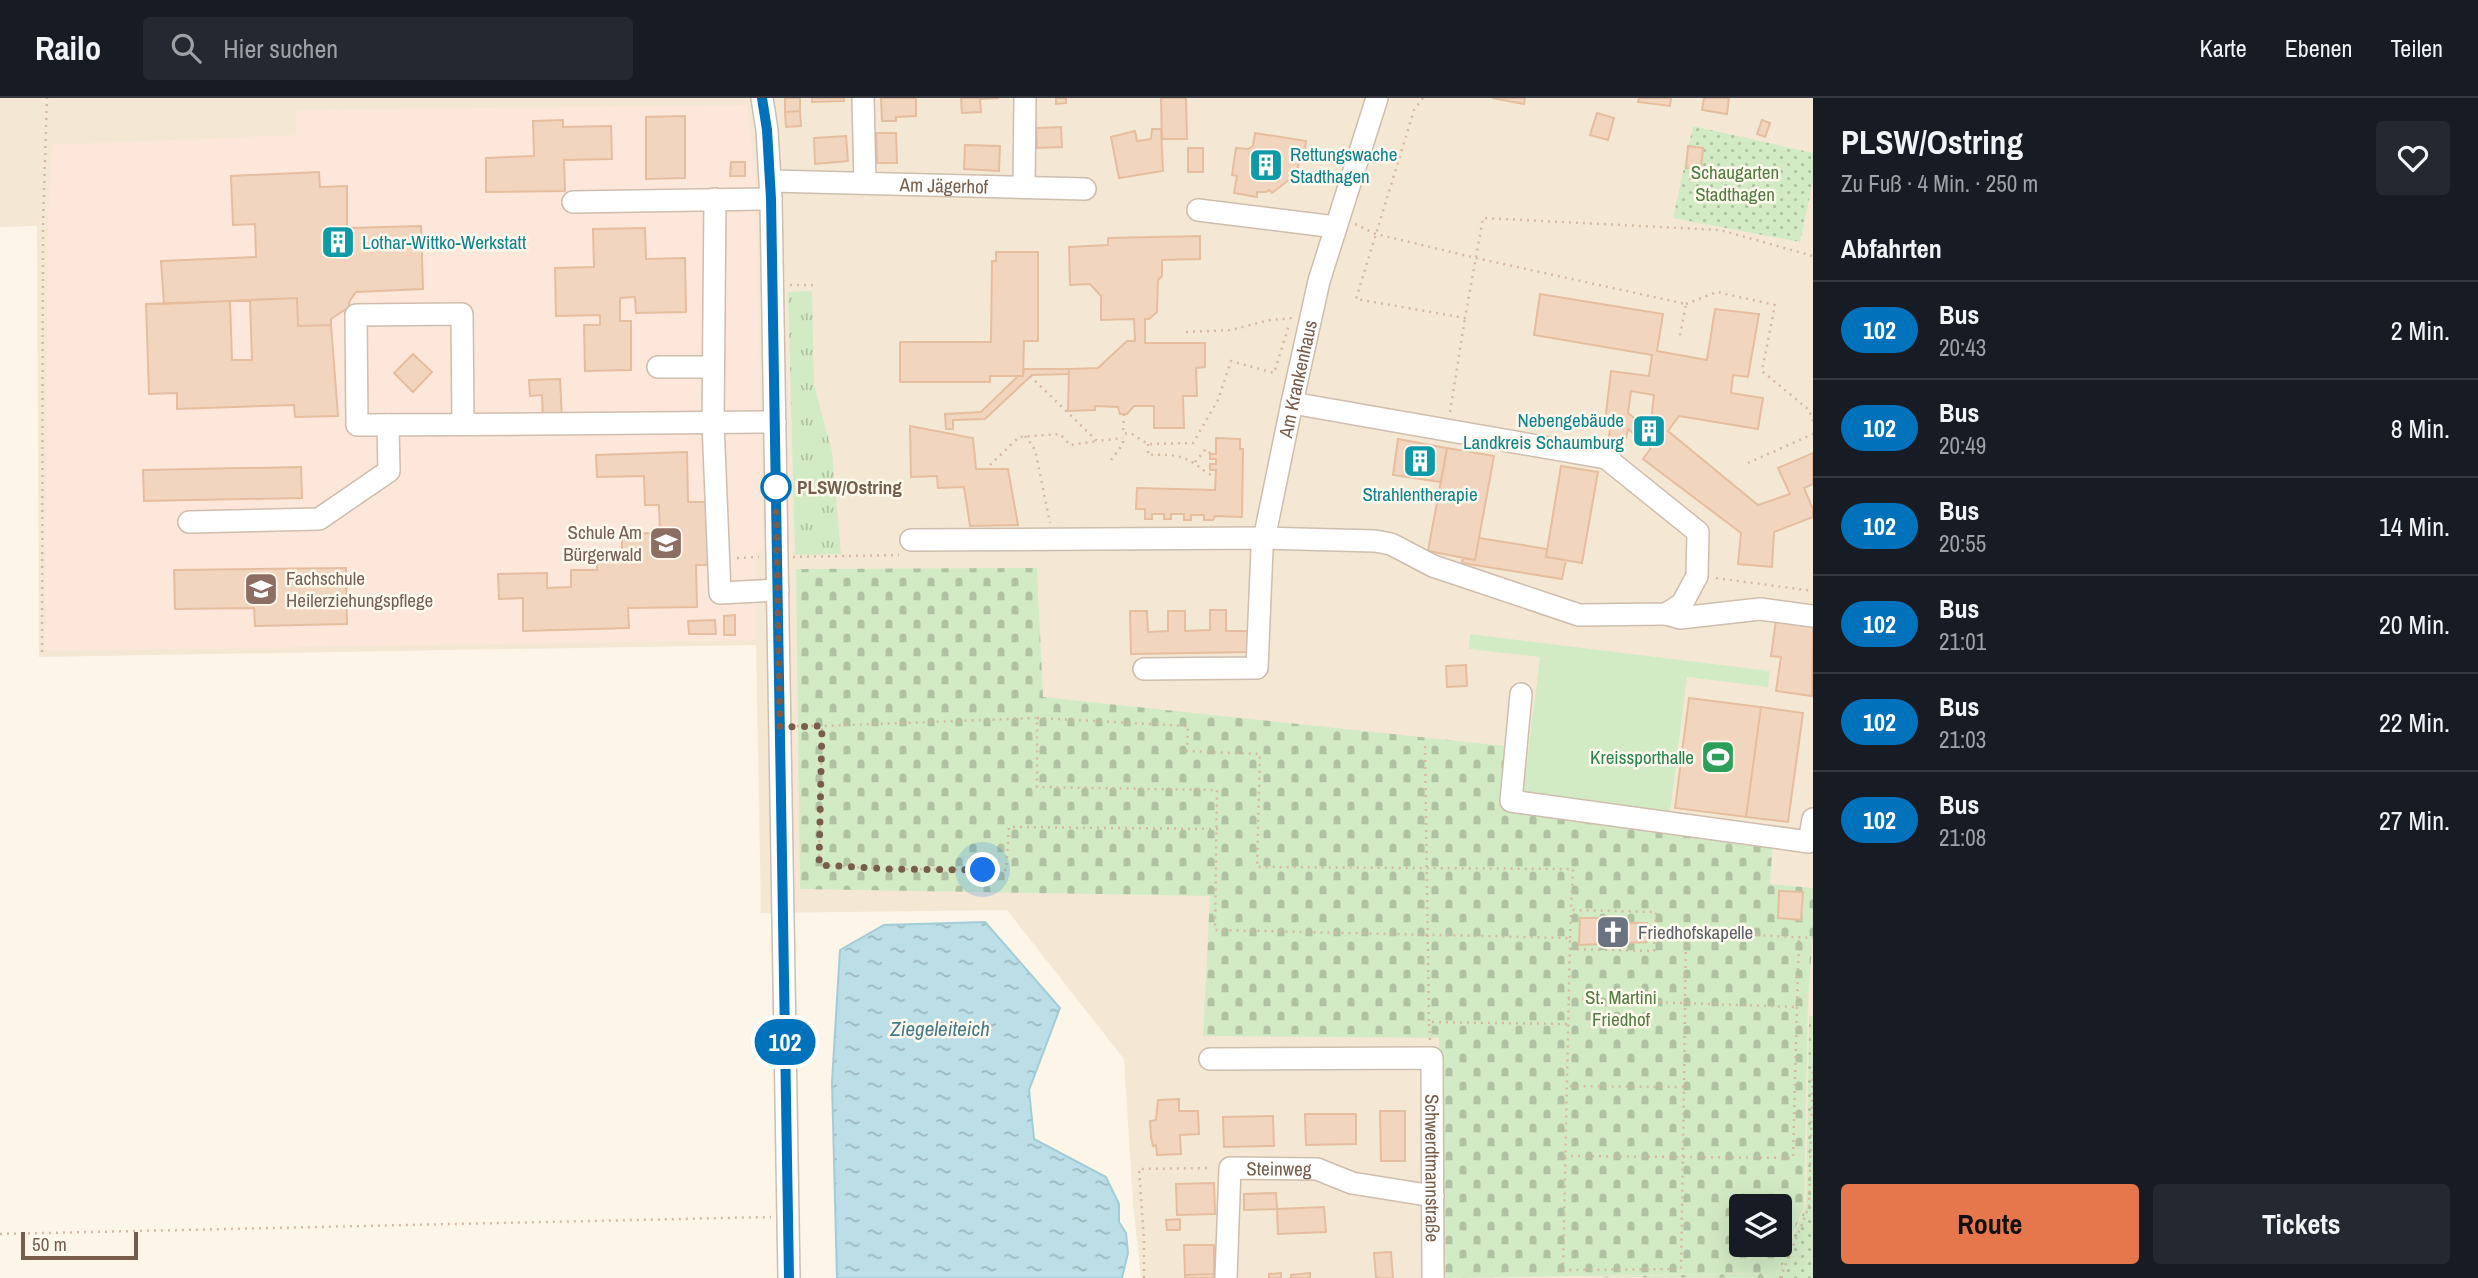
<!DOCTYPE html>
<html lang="de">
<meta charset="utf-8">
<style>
body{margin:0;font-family:"Archivo Narrow",sans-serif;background:#242831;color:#f1f3f6;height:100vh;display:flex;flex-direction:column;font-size:26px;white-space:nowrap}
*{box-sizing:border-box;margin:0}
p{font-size:23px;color:#9ea1a6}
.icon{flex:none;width:38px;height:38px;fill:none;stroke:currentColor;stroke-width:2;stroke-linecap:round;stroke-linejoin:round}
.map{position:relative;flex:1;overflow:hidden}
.panel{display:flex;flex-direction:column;background:#171b24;width:665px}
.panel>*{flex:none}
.badge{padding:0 14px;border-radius:23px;font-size:24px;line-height:46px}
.tools{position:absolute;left:1729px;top:1096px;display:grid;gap:14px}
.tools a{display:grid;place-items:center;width:63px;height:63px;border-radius:7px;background:#171b24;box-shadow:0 7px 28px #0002;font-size:35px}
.scale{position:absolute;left:21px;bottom:18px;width:117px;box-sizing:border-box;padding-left:7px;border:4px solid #775d4b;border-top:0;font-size:19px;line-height:24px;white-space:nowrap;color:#775d4b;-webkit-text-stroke:5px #fff9ee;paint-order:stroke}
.you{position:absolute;width:35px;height:35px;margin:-18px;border:5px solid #fff;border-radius:50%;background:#1a73e8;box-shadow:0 0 0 10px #1a73e833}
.map>.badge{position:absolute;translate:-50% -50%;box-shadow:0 0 0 4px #fff}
h2{padding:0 28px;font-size:26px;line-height:63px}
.round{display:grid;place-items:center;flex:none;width:74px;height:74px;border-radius:7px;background:#242831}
.overview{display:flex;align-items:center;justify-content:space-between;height:119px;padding:0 28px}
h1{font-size:33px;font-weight:800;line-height:52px}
.primary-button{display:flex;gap:14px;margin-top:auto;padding:14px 28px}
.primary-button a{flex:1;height:80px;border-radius:7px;background:#e6764c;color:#111;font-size:28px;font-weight:800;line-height:80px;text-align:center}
.primary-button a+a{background:#242831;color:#f1f3f6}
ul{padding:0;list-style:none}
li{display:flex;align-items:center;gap:21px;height:98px;padding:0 28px;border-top:2px solid #363941}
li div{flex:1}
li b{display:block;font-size:26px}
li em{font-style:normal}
li .badge{min-width:77px;font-weight:700;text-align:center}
header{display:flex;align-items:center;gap:42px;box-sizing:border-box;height:98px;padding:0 35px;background:#171b24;border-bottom:2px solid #363941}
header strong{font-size:33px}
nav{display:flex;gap:38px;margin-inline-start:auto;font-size:24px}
.search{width:490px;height:63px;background:#242831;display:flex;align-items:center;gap:18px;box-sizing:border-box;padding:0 24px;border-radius:7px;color:#9ea1a6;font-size:26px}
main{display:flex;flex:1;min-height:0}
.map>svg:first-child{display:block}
.residential{fill:#f4e8d5;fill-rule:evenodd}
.commercial{fill:#fde7db}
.grass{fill:url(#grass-tufts)}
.forest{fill:url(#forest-firs)}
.cemetery{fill:url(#cemetery-stones);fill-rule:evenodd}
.park{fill:url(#park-dots)}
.pitch{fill:#d3ebc5}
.water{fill:url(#water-ripples);stroke:#a1cdd9;stroke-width:2}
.building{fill:#f2d5bf;stroke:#e5bd9f;stroke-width:2;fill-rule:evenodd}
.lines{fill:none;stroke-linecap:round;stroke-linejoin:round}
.minor-casing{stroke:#cfbdad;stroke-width:24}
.path{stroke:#d7b9a1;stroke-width:2.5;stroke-dasharray:2 5;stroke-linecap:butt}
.minor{stroke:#fff;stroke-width:21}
.line-casing{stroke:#fff;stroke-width:16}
.line{stroke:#0072bc;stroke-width:10}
.walk{stroke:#775d4b;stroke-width:7;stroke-dasharray:0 12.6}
.stop-dot{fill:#fff;stroke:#0072bc;stroke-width:3.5}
.labels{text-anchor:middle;stroke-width:5;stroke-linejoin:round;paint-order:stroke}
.culture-label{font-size:19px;fill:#0d838f;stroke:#fff9ee;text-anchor:start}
.park-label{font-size:19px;fill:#517d42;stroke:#fff9ee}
.street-label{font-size:19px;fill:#775d4b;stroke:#fff9ee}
.stop-label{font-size:19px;font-weight:bold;fill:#775d4b;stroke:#fff9ee;text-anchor:start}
.education-label{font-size:19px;fill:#785e54;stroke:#fff9ee;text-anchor:end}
.leisure-label{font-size:19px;fill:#27864d;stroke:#fff9ee;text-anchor:end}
.worship-label{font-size:19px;fill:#5b616d;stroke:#fff9ee;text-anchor:start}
.water-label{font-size:21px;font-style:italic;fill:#447b8b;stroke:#fff9ee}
</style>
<header>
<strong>Railo</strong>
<div class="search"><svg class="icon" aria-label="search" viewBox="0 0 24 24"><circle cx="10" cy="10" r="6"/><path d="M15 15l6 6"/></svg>Hier suchen</div>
<nav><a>Karte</a><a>Ebenen</a><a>Teilen</a></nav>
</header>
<main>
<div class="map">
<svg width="1813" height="1180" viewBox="0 0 1813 1180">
<defs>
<pattern id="grass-tufts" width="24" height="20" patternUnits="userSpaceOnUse" patternTransform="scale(1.75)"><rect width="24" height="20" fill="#d3ebc5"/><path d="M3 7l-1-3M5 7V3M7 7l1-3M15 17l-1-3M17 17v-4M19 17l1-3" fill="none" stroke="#b0c2a2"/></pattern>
<pattern id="forest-firs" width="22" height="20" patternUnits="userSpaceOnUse" patternTransform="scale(1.75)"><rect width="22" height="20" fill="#d3ebc5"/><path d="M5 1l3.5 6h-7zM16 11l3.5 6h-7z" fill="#b0c2a2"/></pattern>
<pattern id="cemetery-stones" width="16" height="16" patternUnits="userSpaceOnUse" patternTransform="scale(1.75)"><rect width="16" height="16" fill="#d3ebc5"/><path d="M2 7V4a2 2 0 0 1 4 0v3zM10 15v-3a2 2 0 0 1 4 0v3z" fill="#b0c2a2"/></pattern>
<pattern id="park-dots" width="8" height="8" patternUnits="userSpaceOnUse" patternTransform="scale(1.75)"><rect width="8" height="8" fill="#d3ebc5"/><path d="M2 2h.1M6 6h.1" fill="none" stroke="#b0c2a2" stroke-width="1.8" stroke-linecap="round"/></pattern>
<pattern id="water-ripples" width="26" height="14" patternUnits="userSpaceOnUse" patternTransform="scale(1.75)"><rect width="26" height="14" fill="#bbdee7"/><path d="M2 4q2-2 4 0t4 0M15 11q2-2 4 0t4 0" fill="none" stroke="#9db7bd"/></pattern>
</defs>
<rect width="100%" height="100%" fill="#fdf5e7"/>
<path class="residential" d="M0 0H1813V1180H1141L1133 1106 1124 961 1007 812 761 815 756 547 39 559 37 128 0 129ZM1741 1108H1780V1146H1741Z"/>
<path class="commercial" d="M747 7 756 90 763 452 756 453V542L45 553 48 127 52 47 296 37 297 12Z"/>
<path class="grass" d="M812 193 814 286 832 354 841 456 795 457 788 194Z"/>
<path class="forest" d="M1777 1175 1775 1180 1586 1179Z"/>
<path class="cemetery" d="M1037 470 1043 599 1505 648 1500 707 1773 741 1770 786 1813 790V836L1808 902 1804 1109 1777 1175 1442 1180 1439 940 1203 938 1210 798 800 791 796 471ZM1741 1108H1780V1146H1741Z"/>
<path class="park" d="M1693 28 1813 55V83L1800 144 1673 120Z
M1813 917V1180H1775L1806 1108 1809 919Z"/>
<path class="pitch" d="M1470 536 1770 573 1768 589 1687 579 1670 714 1523 696 1540 559 1469 551Z"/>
<path class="water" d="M985 824 1060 910 1029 992 1034 1041 1106 1079 1119 1106V1124L1126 1135 1128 1155 1122 1180H837L832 984 840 852 884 827Z"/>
<path class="building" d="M785 0H800V13L785 14Z
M812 0H844V3L812 4Z
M881 0H916V18L896 19V23H882Z
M961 0H999L980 1 981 14 962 15Z
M1056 0H1066V5L1056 6Z
M1161 0H1186L1187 41H1162Z
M1492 0H1525L1524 6Z
M1639 0H1671L1670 8 1638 4Z
M1704 0H1729L1727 16 1702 12Z
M800 13 801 28 786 29 785 14Z
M1597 15 1614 20 1608 42 1590 37Z
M685 18V80L646 81V19Z
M563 22V29L611 28 612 61 564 62 565 93 486 94V60L534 58 533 23Z
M1762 22 1770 25 1765 39 1757 36Z
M1061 29 1062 49 1037 50 1036 30Z
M1152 31H1161L1163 73 1119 80 1111 39 1135 33 1137 43 1151 41Z
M876 35H896L897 65H877Z
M1255 35 1306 43 1303 64H1299L1298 69 1293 73 1295 77 1272 95 1269 92 1266 94H1257V99L1234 95 1237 78 1232 77 1236 50 1248 51 1253 48Z
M846 38 848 63 815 66 814 40Z
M965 47 1000 48 999 73 964 71Z
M1688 48 1703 50 1701 71 1686 70Z
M1188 50H1203V74H1188Z
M731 64H745V78H730Z
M319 74 320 89 347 88V130L421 128 423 191 356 194 349 204V209L331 221V227L298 228 297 200 164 206 161 163 256 159 255 126 233 127 231 78Z
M645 130 646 161 685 160 686 214 636 215 635 199 620 200V223H631V272L585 273 584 227H600V217L556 218 555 170 594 169 593 131Z
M1200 138V161L1162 162V178L1158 182 1157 214 1149 221H1145V245H1205V269L1196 270 1197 298H1183L1184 330H1154V308H1134L1127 316H1120L1118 309 1095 308V312L1068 313 1069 271 1098 270 1127 243H1135L1134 221 1101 222V198L1090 186 1070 187 1069 149 1108 147V140Z
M996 154H1038V243H1024L1023 278H990V284H900V244H991L992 163H996Z
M1540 196 1663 216 1657 253 1707 262 1715 211 1759 216 1748 279 1733 277 1731 295 1763 300 1758 331 1679 318 1668 333 1758 407 1790 396 1778 370 1813 355V386L1804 390 1813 411V419L1774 434 1772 469 1738 466 1741 435 1643 361 1651 350 1628 331 1626 340 1609 339 1611 324H1605L1611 273 1649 278 1652 257 1534 237ZM1631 293 1654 297 1650 332 1628 315Z
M297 200 298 228 331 227 338 318 295 319 294 307 177 311V295L149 296 146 206 230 203 232 262H252L250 202Z
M413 256 432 274 413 294 394 275Z
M1024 271H1069V276L1032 277 985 321 953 322V331H946L945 316 981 314 1018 278H1023Z
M560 281 562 321 543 322 542 297 530 298 529 282Z
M910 328 973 340 976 371H1008L1018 427 970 428 964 389 938 390 937 378 911 379Z
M1216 340 1240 341V351H1243L1242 419 1215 418 1213 422H1204V417H1191V422H1184V416H1171V421H1164V416H1152V421H1145V411H1136L1137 390 1215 392 1216 372H1210V366H1216V361H1210V356H1216Z
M1398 341 1447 350 1441 384 1393 377Z
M1447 350 1494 358 1475 462 1428 453Z
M687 354 688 404H709L711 467H696L697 509 628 510 629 530 523 533V500L499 501 498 476 547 475V490L571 489V472H597V454H622V436L660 435 659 407H645L644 378 597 379 596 357Z
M1561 368 1598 374 1582 465 1546 459Z
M301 369 302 400 144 403 143 372Z
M1479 440 1547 451 1546 459 1566 462 1562 481 1462 465 1463 460 1475 462Z
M346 470 347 526 255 528 254 510 175 511 174 472Z
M1210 512H1226V533H1250L1251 554 1131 556 1130 513H1147L1148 534 1168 533V513H1185V533L1210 532Z
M735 517V537H724V518Z
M715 522 716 536H689L688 523Z
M1776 522 1813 527 1812 598 1776 593 1781 559 1771 558Z
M1466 567 1467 588 1447 589 1446 568Z
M1689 600 1761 609 1746 719 1675 710Z
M1761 609 1803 615 1788 724 1746 719Z
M1779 793 1803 794 1801 822 1778 820Z
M1580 820H1615L1620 825H1647V844L1579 847Z
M1179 1001V1013H1198L1199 1036 1180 1037 1181 1056 1157 1057 1156 1047 1153 1048 1151 1039 1150 1023 1156 1022 1158 1002Z
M1380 1013H1405V1063H1381Z
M1305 1016H1356V1046L1306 1047Z
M1273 1018 1274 1048 1224 1049 1223 1019Z
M1214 1085 1215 1116 1177 1117 1176 1086Z
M1276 1095 1277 1111 1244 1112V1096Z
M1324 1109 1326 1134 1278 1136 1277 1111Z
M1180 1121V1132H1167L1166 1122Z
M1184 1147H1214V1176L1185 1177Z
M1391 1154 1393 1180H1376L1374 1155Z
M1281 1175V1180H1269V1176Z
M1310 1175V1180H1291V1177Z
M1214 1176V1180H1185V1177Z"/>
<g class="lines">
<g class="minor-casing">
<g id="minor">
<path d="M762 0 767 32 771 101 789 1180"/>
<path d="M863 0 865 84"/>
<path id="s1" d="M771 83 1085 91"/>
<path d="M1024 88 1025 0"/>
<path d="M715 101 713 325 720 495 778 492"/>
<path d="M573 104 771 101"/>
<path d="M1198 112 1336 129"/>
<path d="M658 269H713"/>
<path d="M463 326 462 216 356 217 357 327C496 326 636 326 775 324"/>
<path d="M189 424 319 421 389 373 388 327"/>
<path d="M911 442 1264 440 1375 443 1391 446 1433 468 1579 517 1666 516 1682 506 1697 478 1698 434 1606 360 1292 305"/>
<path d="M1666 516 1680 520 1760 511 1813 518"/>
<path id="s2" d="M1144 571 1257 570 1262 451 1292 305 1319 183 1377 0"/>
<path d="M1521 596 1511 703 1809 744 1813 721"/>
<path id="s3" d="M1210 961 1432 960 1433 1180"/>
<path id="s4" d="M1226 1180 1230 1070 1317 1071 1352 1085 1433 1098"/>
</g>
</g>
<path class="path" d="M1423 0 1414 12 1356 201 1465 220 1483 120 1720 132 1813 158
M1355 126 1376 136 1476 160 1686 206 1680 238
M790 187H815
M1686 206 1717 194 1775 207 1762 273 1809 312 1813 323
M1186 234 1231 232 1270 222 1293 220
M1030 278 1097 343 1123 340
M1450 314 1465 220
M1124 316 1123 335 1132 336 1148 346 1193 345 1218 302 1231 263 1274 275 1289 227
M1025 338 1033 348 1036 356 1050 425
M1148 346V357C1176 356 1186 357 1208 376L1215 377
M1111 362 1123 346V342
M1195 364 1206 351 1211 356
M1748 365 1813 336
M990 367 1019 339 1060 336 1070 347 1097 343
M793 459 899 457
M737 460 759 459
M1716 480 1813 493
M42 554 43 126 47 0
M1037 620 1188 628 1187 653 1260 656 1257 769 1573 771 1571 812 1656 814 1655 832 1813 840
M797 628H822
M1425 648 1429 924
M1218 731 1009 729 1006 772 890 771 819 767 822 628 1037 620V689L1217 692 1215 832 1570 840 1563 1172 1681 1171 1684 989 1565 988
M1570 840 1571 812
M1570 851 1654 853 1655 832
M1568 901 1797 909 1799 839
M1430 942 1429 924 1567 926
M1684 989 1686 834
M1564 1058 1793 1060 1797 909
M0 1136 771 1119
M1144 1180V1143L1139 1071 1212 1070
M1780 1180 1809 1109 1813 968"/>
<use href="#minor" class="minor"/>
</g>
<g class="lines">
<g class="line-casing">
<path id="line" d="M762 0 767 32 771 101 789 1180"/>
</g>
<use href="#line" class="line"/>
<path class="walk" d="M776 389 780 629 822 628 819 767 890 771 983 772"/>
</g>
<defs>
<g id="building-square" transform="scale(1.75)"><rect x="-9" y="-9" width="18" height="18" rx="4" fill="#0f9aa8" stroke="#fff9ee"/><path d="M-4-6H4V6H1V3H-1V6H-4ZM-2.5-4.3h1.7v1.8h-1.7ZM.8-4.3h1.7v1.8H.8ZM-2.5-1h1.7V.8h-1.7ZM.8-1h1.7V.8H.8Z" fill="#fff"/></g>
<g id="school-square" transform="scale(1.75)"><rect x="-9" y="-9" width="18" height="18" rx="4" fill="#8d6e63" stroke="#fff9ee"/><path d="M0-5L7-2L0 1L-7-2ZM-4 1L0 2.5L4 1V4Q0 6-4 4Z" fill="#fff"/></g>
<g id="stadium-square" transform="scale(1.75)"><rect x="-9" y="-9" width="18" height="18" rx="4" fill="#2e9e5b" stroke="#fff9ee"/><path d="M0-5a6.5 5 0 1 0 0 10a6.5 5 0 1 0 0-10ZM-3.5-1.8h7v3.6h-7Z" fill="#fff"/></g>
<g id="church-square" transform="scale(1.75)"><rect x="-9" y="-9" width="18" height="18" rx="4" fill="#6b7280" stroke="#fff9ee"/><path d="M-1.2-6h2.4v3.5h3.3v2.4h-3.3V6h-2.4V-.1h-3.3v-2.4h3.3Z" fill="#fff"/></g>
</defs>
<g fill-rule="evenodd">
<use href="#building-square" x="1266" y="67"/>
<use href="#building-square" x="338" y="144"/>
<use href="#building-square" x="1649" y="333"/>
<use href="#building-square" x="1420" y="363"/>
<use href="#school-square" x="666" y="445"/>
<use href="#school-square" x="261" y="491"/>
<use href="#stadium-square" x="1718" y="659"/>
<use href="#church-square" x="1613" y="834"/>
</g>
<circle class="stop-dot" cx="776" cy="389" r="14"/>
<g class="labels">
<g class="culture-label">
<text x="1290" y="63">Rettungswache<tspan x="1290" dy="22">Stadthagen</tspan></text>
<text x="362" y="151">Lothar-Wittko-Werkstatt</text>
<text x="1624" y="329" text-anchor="end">Nebengebäude<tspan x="1624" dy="22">Landkreis Schaumburg</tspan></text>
<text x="1420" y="403" text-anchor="middle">Strahlentherapie</text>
</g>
<g class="park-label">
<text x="1735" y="81">Schaugarten<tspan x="1735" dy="22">Stadthagen</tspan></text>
<text x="1621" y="906">St. Martini<tspan x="1621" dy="22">Friedhof</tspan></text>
</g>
<g class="street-label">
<text dy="7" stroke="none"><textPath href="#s1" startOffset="173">Am Jägerhof</textPath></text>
<text dy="7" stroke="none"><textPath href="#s2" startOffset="406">Am Krankenhaus</textPath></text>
<text dy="7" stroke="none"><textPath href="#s3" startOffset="332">Schwerdtmannstraße</textPath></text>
<text dy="7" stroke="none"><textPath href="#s4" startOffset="159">Steinweg</textPath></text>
</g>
<g class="stop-label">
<text x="797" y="396">PLSW/Ostring</text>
</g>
<g class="education-label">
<text x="642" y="441">Schule Am<tspan x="642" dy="22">Bürgerwald</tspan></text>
<text x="286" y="487" text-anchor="start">Fachschule<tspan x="286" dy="22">Heilerziehungspflege</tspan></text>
</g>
<g class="leisure-label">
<text x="1694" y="666">Kreissporthalle</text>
</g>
<g class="worship-label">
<text x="1638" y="841">Friedhofskapelle</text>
</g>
<g class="water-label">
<text x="940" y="938">Ziegeleiteich</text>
</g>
</g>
</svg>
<div class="tools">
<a><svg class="icon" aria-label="layers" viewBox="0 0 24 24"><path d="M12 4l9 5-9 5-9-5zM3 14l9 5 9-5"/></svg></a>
</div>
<div class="scale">50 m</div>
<div class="you" style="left:983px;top:772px"></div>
<b class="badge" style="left:785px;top:944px;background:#0072bc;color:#fff">102</b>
</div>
<section class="panel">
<div class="overview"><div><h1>PLSW/Ostring</h1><p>Zu Fuß · 4 Min. · 250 m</p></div><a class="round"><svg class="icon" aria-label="heart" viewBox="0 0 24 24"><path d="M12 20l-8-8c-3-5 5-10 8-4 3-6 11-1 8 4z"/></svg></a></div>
<h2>Abfahrten</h2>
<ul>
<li><span class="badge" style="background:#0072bc;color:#fff">102</span><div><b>Bus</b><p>20:43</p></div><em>2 Min.</em></li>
<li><span class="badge" style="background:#0072bc;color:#fff">102</span><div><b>Bus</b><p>20:49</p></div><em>8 Min.</em></li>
<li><span class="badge" style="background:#0072bc;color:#fff">102</span><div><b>Bus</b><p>20:55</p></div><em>14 Min.</em></li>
<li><span class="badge" style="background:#0072bc;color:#fff">102</span><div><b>Bus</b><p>21:01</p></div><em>20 Min.</em></li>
<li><span class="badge" style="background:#0072bc;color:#fff">102</span><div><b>Bus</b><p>21:03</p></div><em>22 Min.</em></li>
<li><span class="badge" style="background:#0072bc;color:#fff">102</span><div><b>Bus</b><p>21:08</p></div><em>27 Min.</em></li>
</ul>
<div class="primary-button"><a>Route</a><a>Tickets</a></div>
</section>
</main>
